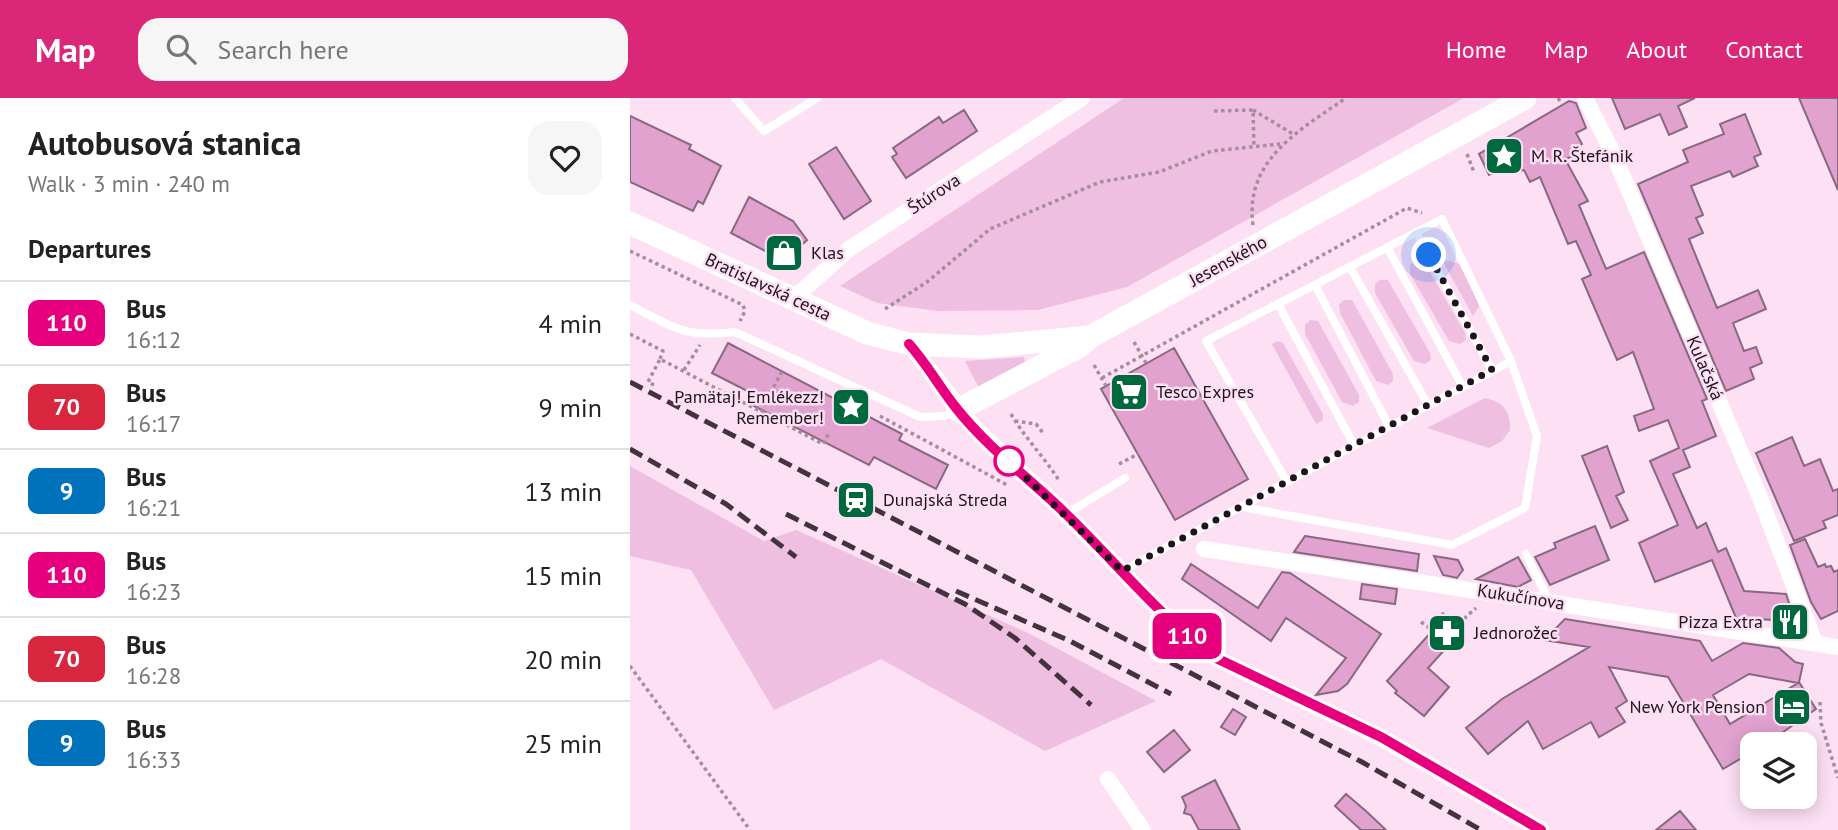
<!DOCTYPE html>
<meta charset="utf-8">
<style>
body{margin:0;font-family:"PT Sans",sans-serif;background:#f6f6f6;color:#222;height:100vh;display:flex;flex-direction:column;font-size:26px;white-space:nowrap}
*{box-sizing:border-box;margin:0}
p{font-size:23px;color:#767676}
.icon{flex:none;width:38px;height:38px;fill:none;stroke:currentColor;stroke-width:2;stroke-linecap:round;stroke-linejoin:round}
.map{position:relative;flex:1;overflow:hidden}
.side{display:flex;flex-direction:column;background:#fff;width:630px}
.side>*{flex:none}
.badge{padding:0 14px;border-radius:10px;font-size:24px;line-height:46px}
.controls{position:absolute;left:1110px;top:634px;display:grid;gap:14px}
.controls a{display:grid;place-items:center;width:77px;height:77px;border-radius:14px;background:#fff;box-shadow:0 4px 18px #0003;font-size:35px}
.you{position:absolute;width:35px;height:35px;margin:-18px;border:5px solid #fff;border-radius:50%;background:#1a73e8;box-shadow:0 0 0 10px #1a73e833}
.map>.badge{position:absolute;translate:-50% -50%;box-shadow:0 0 0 4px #fff}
h2{padding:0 28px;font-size:26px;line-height:63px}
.round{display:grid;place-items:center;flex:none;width:74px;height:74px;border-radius:21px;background:#f6f6f6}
.headline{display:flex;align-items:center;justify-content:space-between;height:119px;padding:0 28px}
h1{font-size:33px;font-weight:700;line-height:52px}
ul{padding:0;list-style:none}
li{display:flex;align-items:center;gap:21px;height:84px;padding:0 28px;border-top:2px solid #e0e0e0}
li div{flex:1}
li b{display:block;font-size:26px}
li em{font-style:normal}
li .badge{min-width:77px;font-weight:700;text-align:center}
header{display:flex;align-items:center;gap:42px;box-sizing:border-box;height:98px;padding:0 35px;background:#db2777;color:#fff}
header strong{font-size:33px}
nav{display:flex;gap:38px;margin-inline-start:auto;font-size:24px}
.search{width:490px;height:63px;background:#f6f6f6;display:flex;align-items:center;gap:18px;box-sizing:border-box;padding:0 24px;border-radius:21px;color:#767676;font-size:26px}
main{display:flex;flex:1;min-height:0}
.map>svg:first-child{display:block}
.green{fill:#eebfe0}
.building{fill:#e1a2cf;stroke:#88697f;stroke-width:2;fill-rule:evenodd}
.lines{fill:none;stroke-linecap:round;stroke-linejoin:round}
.path{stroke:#a48e9d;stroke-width:3.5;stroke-dasharray:3.5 3.5;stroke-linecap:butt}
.lane{stroke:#fff;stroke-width:8}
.street{stroke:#fff;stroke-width:16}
.secondary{stroke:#fff;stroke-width:23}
.rail{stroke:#42333d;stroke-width:5;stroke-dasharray:14 7;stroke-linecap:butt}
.line-casing{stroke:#fff;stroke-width:16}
.line{stroke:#e6007e;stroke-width:10}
.walk{stroke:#20141c;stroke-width:7;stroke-dasharray:0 12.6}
.stop-dot{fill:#fff;stroke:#e6007e;stroke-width:3.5}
.labels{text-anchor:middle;stroke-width:5;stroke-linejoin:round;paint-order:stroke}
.poi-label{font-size:18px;fill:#20141c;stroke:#fde0f4;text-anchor:start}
.street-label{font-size:18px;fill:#20141c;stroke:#fde0f4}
</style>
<header>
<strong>Map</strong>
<div class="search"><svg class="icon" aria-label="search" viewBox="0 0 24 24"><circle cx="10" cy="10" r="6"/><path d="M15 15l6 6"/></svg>Search here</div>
<nav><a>Home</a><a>Map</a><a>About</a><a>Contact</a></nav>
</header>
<main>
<section class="side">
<div class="headline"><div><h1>Autobusová stanica</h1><p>Walk · 3 min · 240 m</p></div><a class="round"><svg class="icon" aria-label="heart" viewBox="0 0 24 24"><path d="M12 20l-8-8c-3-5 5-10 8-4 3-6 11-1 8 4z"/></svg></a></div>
<h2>Departures</h2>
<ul>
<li><span class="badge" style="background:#e6007e;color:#fff">110</span><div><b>Bus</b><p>16:12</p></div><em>4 min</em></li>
<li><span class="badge" style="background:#d7263d;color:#fff">70</span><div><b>Bus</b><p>16:17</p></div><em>9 min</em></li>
<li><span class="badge" style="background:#0072bc;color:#fff">9</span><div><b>Bus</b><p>16:21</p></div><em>13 min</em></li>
<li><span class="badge" style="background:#e6007e;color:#fff">110</span><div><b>Bus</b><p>16:23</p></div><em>15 min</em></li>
<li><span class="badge" style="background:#d7263d;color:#fff">70</span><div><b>Bus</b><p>16:28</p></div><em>20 min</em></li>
<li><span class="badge" style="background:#0072bc;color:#fff">9</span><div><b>Bus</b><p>16:33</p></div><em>25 min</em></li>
</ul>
</section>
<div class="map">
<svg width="1208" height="732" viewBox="0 0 1208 732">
<rect width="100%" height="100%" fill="#fde0f4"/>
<path class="green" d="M494 0H834L497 189 408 212 308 213 247 205 210 188Z
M785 162H793L835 235 836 242 830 246 819 243 780 176V167Z
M812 162 831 166 849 208 843 218Z
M750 182H758L800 255 801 262 795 266 784 263 745 195V186Z
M714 202H722L763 276V283L758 287 746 283 710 215 709 206Z
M680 222 688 223 729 297V304L723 308 712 304 675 236V227Z
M647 243 653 245 693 316V322L686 326 642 246Z
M394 259 395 264 350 292 335 263Z
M855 300C873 304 881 313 880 332L872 343 859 350 797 330Z
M0 368 134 443 166 432 398 535 526 603 415 653 251 561 144 612 61 472 0 458Z"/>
<path class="building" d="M982 0H1065L1048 8 1057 29 1039 37 1030 16 995 31Z
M1169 0H1208V92Z
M939 3 946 5 956 30 946 35 952 46 948 49 950 56 935 61 958 103 949 107 976 171 1014 154 1077 301 1072 303 1086 338 1053 352 1060 369 1043 376 1067 430 1076 425 1088 454 1096 450 1114 493 1156 496 1165 523 1106 520 1082 462 1025 484 1009 445 1048 427 1020 363 1049 350 1038 322 1009 333 1004 318 1024 311 1003 254 987 262 952 181 961 177 946 143 938 146 910 79 900 84 894 72 882 74 879 67 859 77 849 56Z
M334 12 347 33 276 80 262 59 267 56 263 50 309 19 313 25Z
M1115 16 1131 56 1124 59 1128 68 1103 79 1100 73 1061 88 1073 117 1066 120 1073 135 1059 141 1087 210 1128 192 1136 211 1103 225 1114 253 1126 249 1132 265 1120 270 1124 281 1096 293 1008 86 1058 64 1053 52 1094 36 1090 26Z
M0 18 61 47 59 51 91 68 73 106 68 103 63 113 0 84Z
M206 49 241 103 214 121 179 66Z
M119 99 163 123 177 142 154 163 101 135Z
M98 245 272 336 269 342 318 367 306 391 244 359 239 367 124 308 129 299 82 275Z
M544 250 618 381 545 422 471 291Z
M1162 339 1174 368 1190 361 1203 393 1208 391V417L1193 423 1196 430 1164 443 1126 355Z
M977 348 994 394 986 398 998 422 981 430 952 358Z
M965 428 979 462 920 487 905 459 926 450 924 445Z
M675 438 789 456 787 473 664 454Z
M1175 441 1188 469 1195 466 1196 469 1201 468 1204 474 1208 472V513L1191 521 1181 504 1160 447Z
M804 458 828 462 833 472 827 480 813 477Z
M888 459 901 482 888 489 846 481Z
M561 466 628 510 652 474 660 475 751 536 717 586 708 593 686 597 716 560 656 520 641 543 552 481Z
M732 486 767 491 765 506 730 501Z
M935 521 1070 543 1082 563 1113 545 1149 550 1165 564 1173 566 1169 584 1186 611 1136 646H1122V654L1093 671 1038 579 979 569 997 603 986 610 995 624 969 639 961 624 913 651 898 623 858 656 836 630 872 601 959 549 914 542ZM1119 576 1168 585 1100 626 1083 597Z
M812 522 828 537 798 570 819 589 794 618 765 595 767 593 757 583Z
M603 611 616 619 605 637 591 629Z
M544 632 560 652 534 674 517 654Z
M585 682 610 732H569L561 717 554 715 556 708 552 699Z
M716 696 737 714 756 732H731L705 708Z
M1050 713 1066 732H1026Z"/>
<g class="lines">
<path class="path" d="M928 0 930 3
M623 12 663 36
M584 13 623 12 624 49
M837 56 844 74
M623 127C614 62 670 32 716 0
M0 153 113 207 115 213 110 223
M255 211 297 184 360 131 470 84 529 74 582 53 650 46
M0 236 33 253 30 261
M504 244 516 265
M464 267 476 288
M54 272 70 247
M472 280 777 110 792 115
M24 287 18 284 30 261 193 346 199 335
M131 314 153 271
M381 316C395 340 415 360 430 384
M250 318 379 388
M385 323 406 326 414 336
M489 366 508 356
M791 524 798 529 811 515 828 526 846 510
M0 568 120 732
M1190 604 1191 625 1208 680"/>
<path class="lane" d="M105 0 134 33 187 0
M786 134 862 272
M757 149 833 289
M720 169 798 307
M685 187 759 328
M648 206 724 347
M0 207C45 230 53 240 105 234L290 319 314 318 327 312
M612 409 822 447 895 410 907 338 881 263
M436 416 495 380
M896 456 919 503
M492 473 881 263 812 121 576 243 657 384"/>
<path class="street" d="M955 0 982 53 1129 397 1185 544
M163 201 219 151 452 0
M279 246 346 331 436 416 542 525 586 560 751 640 911 732
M574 451 1208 549
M478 681 513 732"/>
<path class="secondary" d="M0 125 237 235 279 246 351 249 460 239 895 0
M328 312 448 249 457 242"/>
<path class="rail" d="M0 284 732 664 851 732
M0 351 96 406 166 459
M156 416 335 506 385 540 461 607
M326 493 440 543 541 596"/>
</g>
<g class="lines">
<g class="line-casing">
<path id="line" d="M279 246C297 266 310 290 327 311 358 350 400 381 435 415 486 464 529 519 586 560L751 639 911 732"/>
</g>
<use href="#line" class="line"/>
<path class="walk" d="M379 363 492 473 862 272 799 157"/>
</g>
<defs>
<g id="sight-square" transform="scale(2.0125)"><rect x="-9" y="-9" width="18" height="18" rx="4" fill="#00683f" stroke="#fde0f4"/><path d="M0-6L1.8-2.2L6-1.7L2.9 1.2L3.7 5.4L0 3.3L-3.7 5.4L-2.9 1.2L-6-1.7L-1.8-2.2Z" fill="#fff"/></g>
<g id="shop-square" transform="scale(2.0125)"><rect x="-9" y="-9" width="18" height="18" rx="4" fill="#00683f" stroke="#fde0f4"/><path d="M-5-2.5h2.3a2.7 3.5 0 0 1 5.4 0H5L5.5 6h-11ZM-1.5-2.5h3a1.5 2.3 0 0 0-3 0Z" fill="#fff"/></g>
<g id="supermarket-square" transform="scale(2.0125)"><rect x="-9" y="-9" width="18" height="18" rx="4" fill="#00683f" stroke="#fde0f4"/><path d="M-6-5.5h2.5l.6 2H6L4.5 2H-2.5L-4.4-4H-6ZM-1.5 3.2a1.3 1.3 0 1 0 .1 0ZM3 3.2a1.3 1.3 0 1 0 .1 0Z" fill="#fff"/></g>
<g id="station-square" transform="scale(2.0125)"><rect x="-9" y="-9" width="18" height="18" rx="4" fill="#00683f" stroke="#fde0f4"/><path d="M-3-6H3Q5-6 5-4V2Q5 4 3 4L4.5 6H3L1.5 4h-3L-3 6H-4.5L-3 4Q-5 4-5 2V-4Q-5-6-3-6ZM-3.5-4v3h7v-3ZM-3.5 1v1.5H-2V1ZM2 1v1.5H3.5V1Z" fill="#fff"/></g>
<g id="restaurant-square" transform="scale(2.0125)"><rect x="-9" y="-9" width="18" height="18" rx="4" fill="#00683f" stroke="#fde0f4"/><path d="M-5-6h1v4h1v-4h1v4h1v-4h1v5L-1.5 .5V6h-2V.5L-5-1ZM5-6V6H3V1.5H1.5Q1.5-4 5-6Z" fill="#fff"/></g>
<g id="pharmacy-square" transform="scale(2.0125)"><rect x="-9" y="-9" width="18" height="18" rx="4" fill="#00683f" stroke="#fde0f4"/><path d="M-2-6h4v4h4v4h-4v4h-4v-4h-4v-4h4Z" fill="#fff"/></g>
<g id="hotel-square" transform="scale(2.0125)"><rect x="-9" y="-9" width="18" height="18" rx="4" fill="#00683f" stroke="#fde0f4"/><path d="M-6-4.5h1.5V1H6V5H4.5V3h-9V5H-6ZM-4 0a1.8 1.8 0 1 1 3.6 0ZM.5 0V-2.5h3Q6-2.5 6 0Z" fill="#fff"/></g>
</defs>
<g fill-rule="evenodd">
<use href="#sight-square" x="874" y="58"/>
<use href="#shop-square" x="154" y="155"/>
<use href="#supermarket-square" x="499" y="294"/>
<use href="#sight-square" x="221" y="309"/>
<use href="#station-square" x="226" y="402"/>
<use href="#restaurant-square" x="1160" y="524"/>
<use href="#pharmacy-square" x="817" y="535"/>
<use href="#hotel-square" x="1162" y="609"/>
</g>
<circle class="stop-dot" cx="379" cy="363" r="14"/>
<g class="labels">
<g class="poi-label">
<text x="901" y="64">M. R. Štefánik</text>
<text x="181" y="161">Klas</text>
<text x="526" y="300">Tesco Expres</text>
<text x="194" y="305" text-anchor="end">Pamätaj! Emlékezz!<tspan x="194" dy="21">Remember!</tspan></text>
<text x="253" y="408">Dunajská Streda</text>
<text x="1133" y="530" text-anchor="end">Pizza Extra</text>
<text x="844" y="541">Jednorožec</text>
<text x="1135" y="615" text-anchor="end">New York Pension</text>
</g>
<g class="street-label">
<text transform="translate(304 96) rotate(-33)" y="6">Štúrova</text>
<text transform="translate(598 163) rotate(-29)" y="6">Jesenského</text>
<text transform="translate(138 189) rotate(25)" y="6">Bratislavská cesta</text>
<text transform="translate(1075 270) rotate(67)" y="6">Kulačská</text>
<text transform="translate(891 499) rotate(9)" y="6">Kukučínova</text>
</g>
</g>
</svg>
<div class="controls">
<a><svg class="icon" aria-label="layers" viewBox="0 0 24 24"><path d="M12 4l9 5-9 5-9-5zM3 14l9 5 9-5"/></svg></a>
</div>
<div class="you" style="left:799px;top:157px"></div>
<b class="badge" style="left:557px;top:538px;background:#e6007e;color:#fff">110</b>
</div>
</main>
